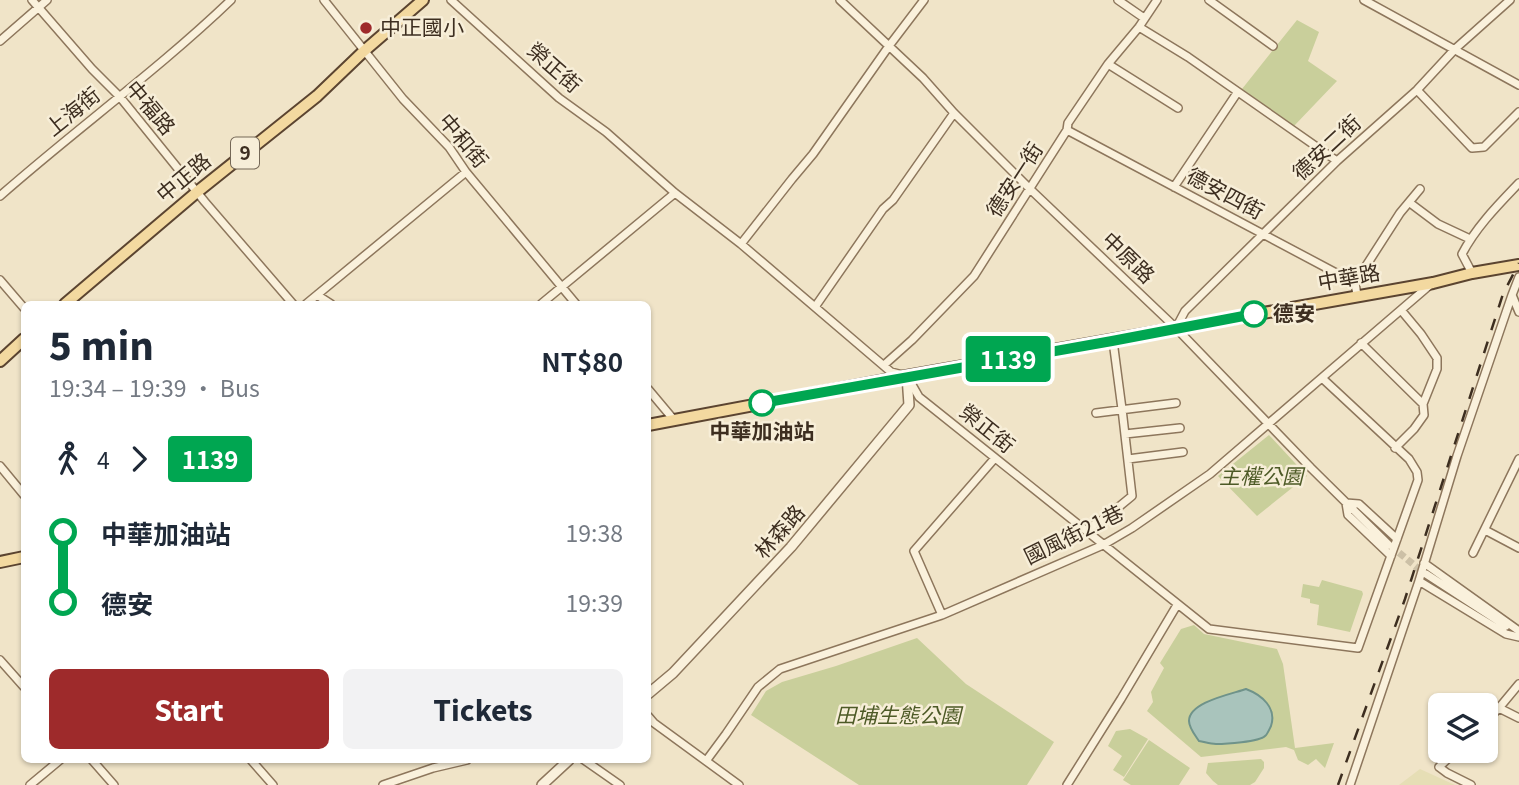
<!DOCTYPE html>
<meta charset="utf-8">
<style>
body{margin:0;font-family:Georgia,"Noto Sans TC",serif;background:#f2f2f3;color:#1f2937;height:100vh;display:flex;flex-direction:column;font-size:26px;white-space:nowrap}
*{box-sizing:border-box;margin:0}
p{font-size:23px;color:#747a83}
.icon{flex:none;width:38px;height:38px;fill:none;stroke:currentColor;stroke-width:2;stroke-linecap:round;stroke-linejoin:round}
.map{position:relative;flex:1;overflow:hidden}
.drawer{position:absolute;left:21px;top:301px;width:630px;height:462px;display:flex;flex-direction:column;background:#fff;border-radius:10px;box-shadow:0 2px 5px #0004}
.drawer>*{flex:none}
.badge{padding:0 14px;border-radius:5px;font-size:24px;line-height:46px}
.fabs{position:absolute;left:1428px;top:693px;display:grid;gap:14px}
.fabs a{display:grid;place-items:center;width:70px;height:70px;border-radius:10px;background:#fff;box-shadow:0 2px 5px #0004;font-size:35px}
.map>.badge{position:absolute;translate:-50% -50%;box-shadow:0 0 0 4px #fff}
.legs{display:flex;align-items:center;gap:10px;height:77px;padding:0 28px;font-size:23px}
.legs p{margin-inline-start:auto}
.headline{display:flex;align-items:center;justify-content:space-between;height:119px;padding:0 28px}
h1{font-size:38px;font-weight:800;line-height:52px}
.primary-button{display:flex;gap:14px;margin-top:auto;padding:14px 28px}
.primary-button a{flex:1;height:80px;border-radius:10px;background:#9e2a2b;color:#fff;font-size:28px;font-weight:800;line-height:80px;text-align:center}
.primary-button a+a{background:#f2f2f3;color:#1f2937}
ul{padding:0 28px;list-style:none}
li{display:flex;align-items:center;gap:24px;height:70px;font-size:26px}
li i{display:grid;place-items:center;width:10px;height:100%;margin:0 9px;background:currentColor}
li i::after{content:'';width:18px;height:18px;margin:-9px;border:5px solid;border-radius:50%;background:#fff}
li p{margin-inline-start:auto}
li:first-child i{background:linear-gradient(#0000 50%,currentColor 0)}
li:last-child i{background:linear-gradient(currentColor 50%,#0000 0)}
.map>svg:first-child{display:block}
.farmland{fill:#e6deb5}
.green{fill:#c9cf9b}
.water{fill:#a9c4bc;stroke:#6f938a;stroke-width:2}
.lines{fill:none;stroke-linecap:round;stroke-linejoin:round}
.minor-tunnel{stroke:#ccc0a6;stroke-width:7;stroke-dasharray:7 3.5;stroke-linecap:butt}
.minor-casing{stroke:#8d765c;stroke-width:10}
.tertiary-casing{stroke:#8d765c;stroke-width:12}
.primary-casing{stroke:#5b4430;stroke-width:14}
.minor{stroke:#faf1dc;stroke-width:7}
.tertiary{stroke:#faf1dc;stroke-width:9}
.primary{stroke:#f3d9a0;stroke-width:10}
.rail{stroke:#3d2e20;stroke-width:2.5;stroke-dasharray:12 12;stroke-linecap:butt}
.line-1-casing{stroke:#fff;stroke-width:16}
.line-1{stroke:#00a651;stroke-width:10}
.poi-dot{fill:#9e2a2b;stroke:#f7eed8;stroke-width:2.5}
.stop-1-dot{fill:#fff;stroke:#00a651;stroke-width:3.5}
.labels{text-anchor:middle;stroke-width:5;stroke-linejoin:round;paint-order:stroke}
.shield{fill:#f7eed8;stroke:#756857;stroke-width:2}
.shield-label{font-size:19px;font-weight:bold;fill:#3d2e20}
.poi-label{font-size:21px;fill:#3d2e20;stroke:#f7eed8;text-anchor:start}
.street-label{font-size:21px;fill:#3d2e20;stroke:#f7eed8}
.stop-label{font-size:21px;font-weight:bold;fill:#3d2e20;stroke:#f7eed8;text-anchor:start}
.park-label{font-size:21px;font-style:italic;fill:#4d5a26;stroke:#f7eed8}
</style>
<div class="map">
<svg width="1519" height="785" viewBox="0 0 1519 785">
<rect width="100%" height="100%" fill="#f0e4c8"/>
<path class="farmland" d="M1420 769 1455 785H1399Z"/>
<path class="green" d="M1297 20 1319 32 1308 61 1337 81 1294 126 1242 89Z
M1269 435 1307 476 1257 516 1218 476Z
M1322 580 1362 591 1363 594 1350 632 1317 625 1319 605 1310 603V599L1301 597 1303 584 1319 587Z
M1194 625 1204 634 1277 649 1283 664 1295 748 1334 743 1325 768 1316 759 1308 765 1298 760 1294 750 1286 747 1201 757 1147 711 1153 702 1151 692 1164 668 1160 663 1181 629Z
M917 638 966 684 1054 742 1027 785H859L751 715 766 691 782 682 836 666Z
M1130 729 1148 739 1124 777 1113 770 1122 756 1108 746 1116 731Z
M1149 740 1190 768 1179 785H1131L1123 780Z
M1261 759 1264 762V768L1255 782 1250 785H1218L1213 781 1206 773 1208 763Z"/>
<path class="water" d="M1246 689C1262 695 1277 708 1271 726 1270 728 1267 735 1265 736 1259 742 1225 744 1216 744 1210 744 1205 742 1199 741 1195 735 1189 728 1189 721 1189 702 1232 694 1246 689Z"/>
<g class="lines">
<path class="minor-tunnel" d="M1391 546 1425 574"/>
<g class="minor-casing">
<path id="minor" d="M32 0 92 69 120 97 205 202 293 304
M324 0 403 99 449 147 466 172 576 304
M451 0 559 98 606 132 675 193 741 244 891 372 907 376 919 397 1209 629 1358 648 1418 480 1417 472 1409 459 1322 378
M840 0 923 78 954 113 1030 189 1176 328 1311 468 1389 545
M1118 0 1144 18
M1209 0 1273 46
M1364 0 1519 85
M1139 27 1188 57 1337 161
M0 41 47 0
M1108 64 1178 108
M1417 90 1472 148 1484 147 1519 112
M1067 130 1355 283 1357 295
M1174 187 1237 93
M0 196C76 129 158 70 231 0
M1410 203 1438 224 1470 239
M741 244 792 179 813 154 889 46 924 0
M1472 273 1462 254C1476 227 1498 205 1519 183
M1519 277 1512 295 1519 312
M0 280 24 308
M1355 283 1400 213 1420 189
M317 295 331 304
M306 304 466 172
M541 304 675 193
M815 307 883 209 893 200 954 113
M1176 328 1185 311 1337 161 1417 90 1455 49 1510 0
M1361 343 1423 404
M884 365 912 340 974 276 1067 130 1068 123 1108 64 1139 27 1157 0
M648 389 674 420
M1096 413 1176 403
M1125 434 1180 428
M1395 448 1414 429 1424 415 1423 404 1437 369V358L1421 334 1401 310
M1128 459 1183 452
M0 466 24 495
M1485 530 1519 548
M1088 532 1095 524 1104 519 1132 496 1122 409 1113 341
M1473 553 1519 459
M1391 556 1348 515 1346 503 1359 504 1397 539
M1424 563 1519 631
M1426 574 1506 626
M1419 581 1506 634 1519 637
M942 615 914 551 995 458
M0 660 24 687
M1499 708 1519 718
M648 716 654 723 739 785
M1486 721 1499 708 1519 684
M1456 751 1439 767 1447 773 1471 785
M92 760 114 785
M251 760 273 785
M584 760 620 785
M706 761 726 734 758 687 780 669 942 615 1103 545 1132 528 1210 474 1431 284
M30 785 60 760
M383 785 433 768 467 760
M1067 785 1121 699 1177 605
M1350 785 1419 581 1457 456 1512 295"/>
</g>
<g class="tertiary-casing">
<path id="tertiary" d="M648 694 673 673 791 547 909 405 907 376
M542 785 569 760"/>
</g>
<g class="primary-casing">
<path id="primary" d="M65 304 197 192 317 96 364 51 423 0
M0 361 24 339
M648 425 907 376 1433 283 1472 273 1519 265
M0 562 24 557"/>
</g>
<use href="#minor" class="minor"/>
<use href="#tertiary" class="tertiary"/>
<use href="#primary" class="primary"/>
<path class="rail" d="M1338 785 1405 599 1503 294 1519 263"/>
</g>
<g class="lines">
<g class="line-1-casing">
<path id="line-1" d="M762 403 1112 341 1254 314"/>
</g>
<use href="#line-1" class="line-1"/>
</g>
<circle class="poi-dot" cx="366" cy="28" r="7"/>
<g class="stop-1-dot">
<circle cx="1254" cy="314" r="12"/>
<circle cx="762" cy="403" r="12"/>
</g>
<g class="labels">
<rect class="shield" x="231" y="137.5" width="28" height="31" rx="5"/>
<g class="shield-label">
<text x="245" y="160">9</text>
</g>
<g class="poi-label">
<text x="380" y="35">中正國小</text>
</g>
<g class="street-label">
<text transform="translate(554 68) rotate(41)" y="7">榮正街</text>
<text transform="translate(150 108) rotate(50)" y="7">中福路</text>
<text transform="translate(73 112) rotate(-39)" y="7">上海街</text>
<text transform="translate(463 141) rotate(50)" y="7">中和街</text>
<text transform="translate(1327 148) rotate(-43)" y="7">德安二街</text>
<text transform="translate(184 178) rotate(-40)" y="7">中正路</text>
<text transform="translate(1015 180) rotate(-57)" y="7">德安一街</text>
<text transform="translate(1225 194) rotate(28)" y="7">德安四街</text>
<text transform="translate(1128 258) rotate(44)" y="7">中原路</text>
<text transform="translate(1349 278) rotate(-10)" y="7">中華路</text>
<text transform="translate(987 429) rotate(39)" y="7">榮正街</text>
<text transform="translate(780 532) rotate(-49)" y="7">林森路</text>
<text transform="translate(1074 535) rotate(-26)" y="7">國風街21巷</text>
</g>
<g class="stop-label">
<text x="1273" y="321">德安</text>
<text x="762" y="439" text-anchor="middle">中華加油站</text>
</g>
<g class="park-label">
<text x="1261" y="484">主權公園</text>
<text x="898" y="723">田埔生態公園</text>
</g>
</g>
</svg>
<div class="fabs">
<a><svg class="icon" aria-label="layers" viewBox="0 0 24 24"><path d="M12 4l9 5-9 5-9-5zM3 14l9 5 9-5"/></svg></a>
</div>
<b class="badge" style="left:1008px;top:359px;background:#00a651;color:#fff">1139</b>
<section class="drawer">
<div class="headline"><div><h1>5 min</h1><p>19:34 – 19:39 · Bus</p></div><b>NT$80</b></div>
<div class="legs"><svg class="icon" aria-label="walk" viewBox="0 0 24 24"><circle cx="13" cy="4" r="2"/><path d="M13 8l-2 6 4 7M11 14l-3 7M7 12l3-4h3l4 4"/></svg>4<svg class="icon" aria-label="forward" viewBox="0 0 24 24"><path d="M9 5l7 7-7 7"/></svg><b class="badge" style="background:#00a651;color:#fff">1139</b></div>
<ul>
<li><i style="color:#00a651"></i><b>中華加油站</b><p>19:38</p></li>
<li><i style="color:#00a651"></i><b>德安</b><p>19:39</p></li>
</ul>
<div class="primary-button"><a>Start</a><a>Tickets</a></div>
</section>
</div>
